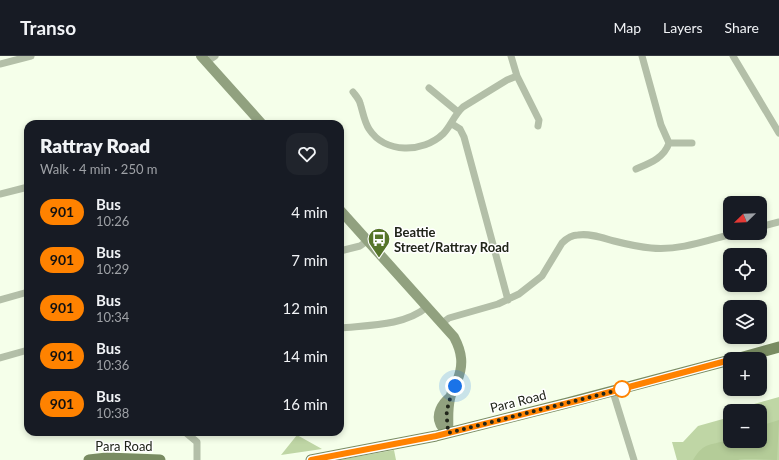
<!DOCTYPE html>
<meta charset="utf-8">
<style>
body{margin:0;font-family:Lato,sans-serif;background:#20242c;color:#f1f3f6;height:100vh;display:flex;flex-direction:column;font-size:15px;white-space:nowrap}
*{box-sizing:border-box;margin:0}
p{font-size:13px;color:#9ea1a6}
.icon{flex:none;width:22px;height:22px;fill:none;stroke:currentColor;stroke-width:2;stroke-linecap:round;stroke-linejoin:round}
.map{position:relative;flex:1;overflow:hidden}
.drawer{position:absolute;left:24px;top:64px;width:320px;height:316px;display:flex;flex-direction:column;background:#171b24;border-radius:12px;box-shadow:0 2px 6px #0003}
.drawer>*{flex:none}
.badge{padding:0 8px;border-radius:13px;font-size:14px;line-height:26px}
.needle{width:26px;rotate:247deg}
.controls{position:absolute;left:723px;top:140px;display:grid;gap:8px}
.controls a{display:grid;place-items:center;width:44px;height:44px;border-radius:8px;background:#171b24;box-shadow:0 2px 6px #0003;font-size:20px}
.you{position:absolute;width:20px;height:20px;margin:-10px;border:3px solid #fff;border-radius:50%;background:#1a73e8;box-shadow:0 0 0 6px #1a73e833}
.map>.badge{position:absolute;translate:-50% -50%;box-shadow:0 0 0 2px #fff}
.round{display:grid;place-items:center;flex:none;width:42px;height:42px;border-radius:12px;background:#20242c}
.overview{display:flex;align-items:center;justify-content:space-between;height:68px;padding:0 16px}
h1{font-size:19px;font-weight:800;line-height:30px}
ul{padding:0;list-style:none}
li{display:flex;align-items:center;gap:12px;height:48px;padding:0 16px}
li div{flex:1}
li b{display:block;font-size:15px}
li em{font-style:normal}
li .badge{min-width:44px;font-weight:700;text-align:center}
header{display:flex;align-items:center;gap:24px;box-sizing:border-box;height:56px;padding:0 20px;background:#171b24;border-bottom:1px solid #363941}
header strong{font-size:19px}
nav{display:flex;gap:22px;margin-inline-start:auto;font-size:14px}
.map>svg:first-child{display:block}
.green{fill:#bfd6a5}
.forest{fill:#b4cc98}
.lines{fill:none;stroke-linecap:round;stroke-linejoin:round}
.street{stroke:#b3bfa8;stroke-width:7}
.secondary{stroke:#91a17f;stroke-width:10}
.primary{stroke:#798c62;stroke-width:11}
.line-casing{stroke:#fff;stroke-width:9}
.line{stroke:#ff8200;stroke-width:6}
.walk{stroke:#202519;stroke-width:4;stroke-dasharray:0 7.2}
.stop-dot{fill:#fff;stroke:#ff8200;stroke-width:2}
.labels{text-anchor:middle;stroke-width:3;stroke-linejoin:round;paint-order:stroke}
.poi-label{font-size:13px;font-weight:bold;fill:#202519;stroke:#fff;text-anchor:start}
.street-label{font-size:13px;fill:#202519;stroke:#fff}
</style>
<header>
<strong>Transo</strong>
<nav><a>Map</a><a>Layers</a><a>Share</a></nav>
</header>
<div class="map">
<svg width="779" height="404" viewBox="0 0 779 404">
<rect width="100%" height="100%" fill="#f5ffea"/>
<path class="green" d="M779 341V404H677L672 386H683L698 370 730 361V385H760V355H737L736 353Z
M297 379 322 393 281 399Z
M394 394 396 404H339Z"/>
<path class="forest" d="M779 364 777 404C769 404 742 402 738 404H693C704 385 712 390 730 383V385H760V370Z"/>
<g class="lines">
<path class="street" d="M511 0 517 20 539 64 538 70
M642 0 661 69 669 87H692
M733 0 779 77
M206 6 215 0
M0 8 31 0
M429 32 458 56
M353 36C356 40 359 43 360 47 363 56 364 65 369 73 385 98 423 97 443 78 451 70 454 59 463 51L507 24 517 20
M452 68 460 73 464 81 508 244
M636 113C650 107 664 102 669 87
M0 138 28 131
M760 171 779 166
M340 195 360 190 367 185
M0 244 28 236
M442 267 449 262 498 248 519 238 542 220 562 187C566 183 572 179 578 179 590 177 603 182 614 185 626 188 639 191 651 192 680 195 708 184 736 177
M340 272C369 269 404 270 427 251
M0 302 28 294
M613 336 634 404
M185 376 197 386V404"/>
<path class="secondary" d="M201 0 262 68
M340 154 454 281C462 296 464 309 457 325 454 331 451 337 450 343 447 356 449 364 448 377
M448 377C445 374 441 371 440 367 436 358 442 348 449 342"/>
<path class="primary" d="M736 303 779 291
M89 404 107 402 160 404
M311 404 436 380 567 347 730 304"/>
</g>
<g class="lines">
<g class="line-casing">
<path id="line" d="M311 404 436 380 580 344 730 304"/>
</g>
<use href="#line" class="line"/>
<path class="walk" d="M455 330C451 338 449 346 447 354 446 359 448 371 448 377L622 333"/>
</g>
<defs>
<g id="bus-pin" transform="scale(1.15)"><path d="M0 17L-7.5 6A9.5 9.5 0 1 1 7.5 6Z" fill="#56752a" stroke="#fff"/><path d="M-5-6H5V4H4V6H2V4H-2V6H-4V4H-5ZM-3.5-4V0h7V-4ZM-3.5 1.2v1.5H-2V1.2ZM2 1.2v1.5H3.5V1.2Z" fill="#fff"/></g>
</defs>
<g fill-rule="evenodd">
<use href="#bus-pin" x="379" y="183"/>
</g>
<circle class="stop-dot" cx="622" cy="333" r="8"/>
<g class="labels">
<g class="poi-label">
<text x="394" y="181">Beattie<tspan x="394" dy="15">Street/Rattray Road</tspan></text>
</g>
<g class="street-label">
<text transform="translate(518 345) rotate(-14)" y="5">Para Road</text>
<text x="124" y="395">Para Road</text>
</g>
</g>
</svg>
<div class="controls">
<a><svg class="needle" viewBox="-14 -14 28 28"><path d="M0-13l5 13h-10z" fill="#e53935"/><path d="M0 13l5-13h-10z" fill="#9ea1a6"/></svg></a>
<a><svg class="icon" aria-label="locate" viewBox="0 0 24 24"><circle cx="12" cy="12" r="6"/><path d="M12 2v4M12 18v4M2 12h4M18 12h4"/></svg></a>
<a><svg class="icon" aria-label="layers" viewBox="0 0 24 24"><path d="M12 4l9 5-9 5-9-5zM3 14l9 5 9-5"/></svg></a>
<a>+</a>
<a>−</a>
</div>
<div class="you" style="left:455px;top:330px"></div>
<section class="drawer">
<div class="overview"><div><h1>Rattray Road</h1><p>Walk · 4 min · 250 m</p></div><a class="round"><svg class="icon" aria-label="heart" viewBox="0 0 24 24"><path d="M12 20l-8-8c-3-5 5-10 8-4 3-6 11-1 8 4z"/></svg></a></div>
<ul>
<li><span class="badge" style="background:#ff8200;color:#111">901</span><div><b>Bus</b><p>10:26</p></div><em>4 min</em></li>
<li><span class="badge" style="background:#ff8200;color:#111">901</span><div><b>Bus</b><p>10:29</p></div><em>7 min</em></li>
<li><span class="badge" style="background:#ff8200;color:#111">901</span><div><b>Bus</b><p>10:34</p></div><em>12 min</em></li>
<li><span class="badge" style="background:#ff8200;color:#111">901</span><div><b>Bus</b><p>10:36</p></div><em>14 min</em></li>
<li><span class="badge" style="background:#ff8200;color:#111">901</span><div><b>Bus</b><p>10:38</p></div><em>16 min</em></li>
</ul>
</section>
</div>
